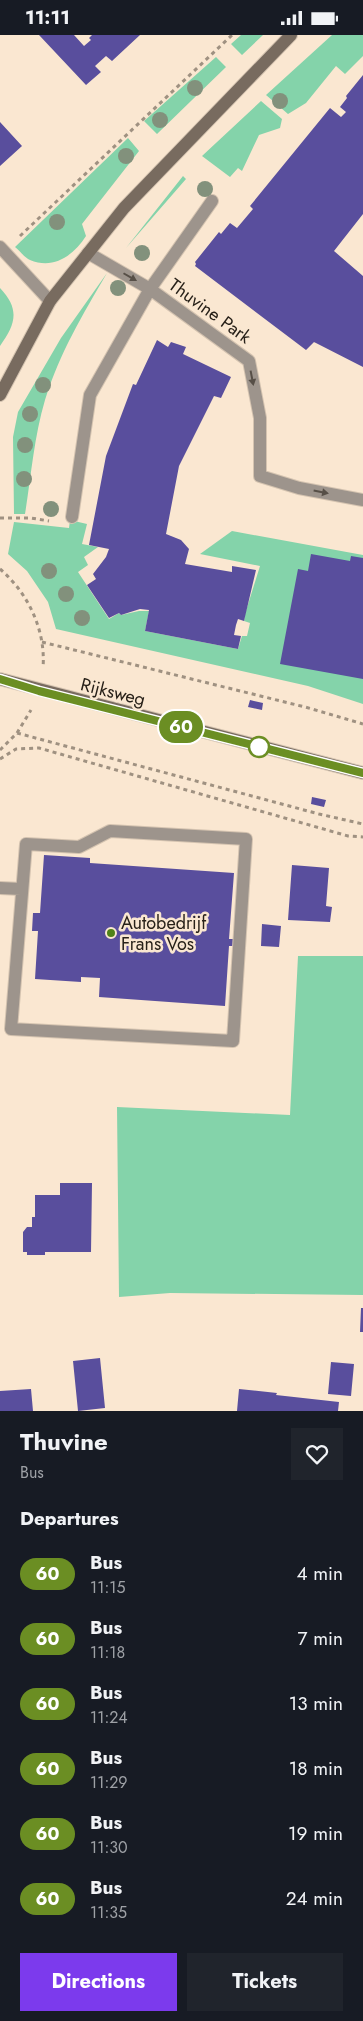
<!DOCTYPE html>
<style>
body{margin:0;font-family:Jost,sans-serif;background:#20242c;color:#f1f3f6;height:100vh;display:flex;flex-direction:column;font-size:19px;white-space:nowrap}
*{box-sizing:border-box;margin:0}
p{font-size:16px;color:#9ea1a6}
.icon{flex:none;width:28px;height:28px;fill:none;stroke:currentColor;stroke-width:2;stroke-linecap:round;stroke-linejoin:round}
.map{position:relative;height:1376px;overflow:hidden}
.details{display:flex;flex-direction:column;background:#171b24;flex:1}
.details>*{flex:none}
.badge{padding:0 10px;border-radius:16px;font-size:18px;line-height:32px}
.map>.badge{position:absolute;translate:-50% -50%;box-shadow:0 0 0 2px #fff}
h2{padding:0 20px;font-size:19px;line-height:45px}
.round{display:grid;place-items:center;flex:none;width:52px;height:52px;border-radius:0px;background:#20242c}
.head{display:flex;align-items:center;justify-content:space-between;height:85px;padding:0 20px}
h1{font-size:24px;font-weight:700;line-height:38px}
.action{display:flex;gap:10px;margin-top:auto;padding:10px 20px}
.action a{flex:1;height:58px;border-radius:0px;background:#7c3aed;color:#fff;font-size:20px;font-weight:700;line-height:58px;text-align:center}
.action a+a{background:#20242c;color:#f1f3f6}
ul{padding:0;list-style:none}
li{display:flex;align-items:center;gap:15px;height:65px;padding:0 20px}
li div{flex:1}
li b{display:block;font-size:19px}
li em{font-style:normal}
li .badge{min-width:55px;font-weight:700;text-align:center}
.status{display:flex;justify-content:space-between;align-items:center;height:35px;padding:0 25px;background:#171b24;direction:ltr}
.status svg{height:14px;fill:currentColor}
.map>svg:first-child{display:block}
.green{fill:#84d3aa}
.building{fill:#594e9d}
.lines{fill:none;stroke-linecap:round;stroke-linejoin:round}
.lane-casing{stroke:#d4c3b0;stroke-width:14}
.street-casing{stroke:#d4c3b0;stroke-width:14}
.secondary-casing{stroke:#d4c3b0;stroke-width:14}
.path{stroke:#9f9181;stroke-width:3;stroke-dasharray:4 4;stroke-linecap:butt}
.lane{stroke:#9d948c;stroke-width:12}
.street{stroke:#9d948c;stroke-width:12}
.secondary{stroke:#786b5f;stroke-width:12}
.tree{fill:#82917c}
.oneway{fill:#574f47}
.line-casing{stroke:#fff;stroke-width:11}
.line{stroke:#6b8e23;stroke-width:8}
.stop-dot{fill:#fff;stroke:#6b8e23;stroke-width:2.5}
.poi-dot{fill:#4f8218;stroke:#fae7d1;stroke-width:2}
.labels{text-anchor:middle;stroke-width:5;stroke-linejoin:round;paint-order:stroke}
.street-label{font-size:18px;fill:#282119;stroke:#fae7d1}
.poi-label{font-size:18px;fill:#282119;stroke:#fae7d1;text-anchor:start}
</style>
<div class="status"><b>11:11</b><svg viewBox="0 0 49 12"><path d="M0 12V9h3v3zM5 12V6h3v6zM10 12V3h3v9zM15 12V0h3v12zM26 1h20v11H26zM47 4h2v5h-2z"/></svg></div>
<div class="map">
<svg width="363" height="1376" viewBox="0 0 363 1376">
<rect width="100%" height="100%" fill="#fae7d1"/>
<path class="green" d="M241 0H263L242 20 231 9Z
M332 0H363V21L345 39 336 31 306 68 288 79 266 60Z
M216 22 226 32 157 99 144 86Z
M261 66 282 84 280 93 259 100 242 136 238 133 230 142 202 121Z
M128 103 139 116 82 189 86 201C74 220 54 235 30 225 25 223 20 216 15 212Z
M183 141 186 144 126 213Z
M107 238C82 281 60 317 45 365 34 402 31 442 25 479H14L13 402 18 377 61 303Z
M0 253C20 274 16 289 0 311Z
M70 485 87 489 82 509 98 512 84 522 88 530 78 537 109 584 119 578 121 580 139 576H149L145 596 238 614 242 601H247L250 588 244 586 245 579 260 531 200 519 232 496 363 520V669L308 651 56 594 48 567 27 536 8 519 14 487 69 493Z
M298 921H363V1260L170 1258 119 1262 117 1072 290 1080Z"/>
<path class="building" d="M39 0H74L84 11 91 5 89 3 92 0H140L112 26 106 21 95 31 101 37 86 50Z
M363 40V179L334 216 363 241V332L314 307 315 306 306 315 195 231 196 229 195 227 219 197 221 199 230 188 237 193 253 174 250 171 330 73 341 82 346 77 340 72 347 63 346 61Z
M0 87 22 111 0 131Z
M157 305 168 312 171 307 186 312 183 319 231 342 221 363 214 361 179 431 166 499 181 505 189 514 185 529 232 537V531L256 535 244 586 238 584 236 590 234 600 241 601 238 614 145 596 149 575 140 574 121 580 119 578 109 583 87 550 96 544 93 539 106 522 109 514 89 510 106 421 133 349 136 350Z
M311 519 350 526 351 521 363 523V644L280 629 298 534 308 536Z
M250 665 263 668 262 675 248 672Z
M312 762 326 765 324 772 311 769Z
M44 820 90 823V828L234 838 229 904H234V911H229L225 971 99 962 100 943 81 942V947L35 944 38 896H32L33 878H40Z
M292 830 329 833 326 871 332 872 330 887 288 885Z
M262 889 281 891 279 912 261 911Z
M60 1148H92L91 1217H45V1220H27V1217H23V1197L27 1192H32V1182H35V1160H60Z
M361 1273H363V1297H360Z
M100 1323 105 1373 78 1376 73 1326Z
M331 1327 354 1329 351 1361 328 1359Z
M31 1354 33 1376H0V1356Z
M239 1354 277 1358 276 1360 339 1367 338 1376H237Z"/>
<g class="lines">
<g class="lane-casing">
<path id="lane" d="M88 218 150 254 249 326 260 383V441L299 453 363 465
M72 482 90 360 150 254 212 166
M110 796 246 804 233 1006 11 994 26 809 79 812Z
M0 853 21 854"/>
</g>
<g class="street-casing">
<path id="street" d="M0 212 50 266"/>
</g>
<g class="secondary-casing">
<path id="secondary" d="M0 360 50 266 124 173 291 0
M0 644 363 738"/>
</g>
<path class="path" d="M20 201 232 0
M0 483H31L49 486
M0 534C28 558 46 595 43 633
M42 607 305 672 363 689
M17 698 319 779 363 789
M0 715 17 698 31 675
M0 724 16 714 39 713 348 801 363 802"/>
<use href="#lane" class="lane"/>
<use href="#street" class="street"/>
<use href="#secondary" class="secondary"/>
</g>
<g class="tree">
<circle cx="195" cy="53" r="8"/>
<circle cx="280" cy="66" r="8"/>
<circle cx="160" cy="85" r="8"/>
<circle cx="126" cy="121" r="8"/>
<circle cx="205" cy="154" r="8"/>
<circle cx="57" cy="187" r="8"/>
<circle cx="142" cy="218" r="8"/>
<circle cx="118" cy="253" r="8"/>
<circle cx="43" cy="350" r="8"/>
<circle cx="30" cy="379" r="8"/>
<circle cx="25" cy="410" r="8"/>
<circle cx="24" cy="444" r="8"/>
<circle cx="51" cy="474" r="8"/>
<circle cx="49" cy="536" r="8"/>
<circle cx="66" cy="559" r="8"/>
<circle cx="82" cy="583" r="8"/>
</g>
<defs><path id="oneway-solid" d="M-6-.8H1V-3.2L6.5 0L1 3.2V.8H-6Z" transform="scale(1.25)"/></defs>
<g class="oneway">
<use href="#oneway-solid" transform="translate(130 242) rotate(30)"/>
<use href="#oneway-solid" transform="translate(252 343) rotate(79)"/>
<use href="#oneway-solid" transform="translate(321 457) rotate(11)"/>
</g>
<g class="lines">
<g class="line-casing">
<path id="line" d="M0 644 39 656 363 738"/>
</g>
<use href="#line" class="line"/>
</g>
<circle class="stop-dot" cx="259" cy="712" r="10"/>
<circle class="poi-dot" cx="111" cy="898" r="5"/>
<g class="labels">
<g class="street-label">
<text transform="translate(210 276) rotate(36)" y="6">Thuvine Park</text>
<text transform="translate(113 657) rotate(14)" y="6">Rijksweg</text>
</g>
<g class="poi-label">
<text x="121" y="894">Autobedrijf<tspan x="121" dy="21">Frans Vos</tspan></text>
</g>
</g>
</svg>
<b class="badge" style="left:181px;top:692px;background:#6b8e23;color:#fff">60</b>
</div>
<section class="details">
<div class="head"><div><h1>Thuvine</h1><p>Bus</p></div><a class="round"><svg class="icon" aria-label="heart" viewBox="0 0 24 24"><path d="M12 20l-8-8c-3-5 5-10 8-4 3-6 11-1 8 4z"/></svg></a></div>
<h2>Departures</h2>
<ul>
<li><span class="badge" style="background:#6b8e23;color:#fff">60</span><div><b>Bus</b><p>11:15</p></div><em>4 min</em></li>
<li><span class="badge" style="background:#6b8e23;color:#fff">60</span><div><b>Bus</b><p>11:18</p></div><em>7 min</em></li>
<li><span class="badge" style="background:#6b8e23;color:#fff">60</span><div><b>Bus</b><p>11:24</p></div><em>13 min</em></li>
<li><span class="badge" style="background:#6b8e23;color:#fff">60</span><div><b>Bus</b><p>11:29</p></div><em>18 min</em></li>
<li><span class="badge" style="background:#6b8e23;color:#fff">60</span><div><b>Bus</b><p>11:30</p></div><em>19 min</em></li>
<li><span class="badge" style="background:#6b8e23;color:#fff">60</span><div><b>Bus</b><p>11:35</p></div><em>24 min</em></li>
</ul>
<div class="action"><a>Directions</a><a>Tickets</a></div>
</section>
